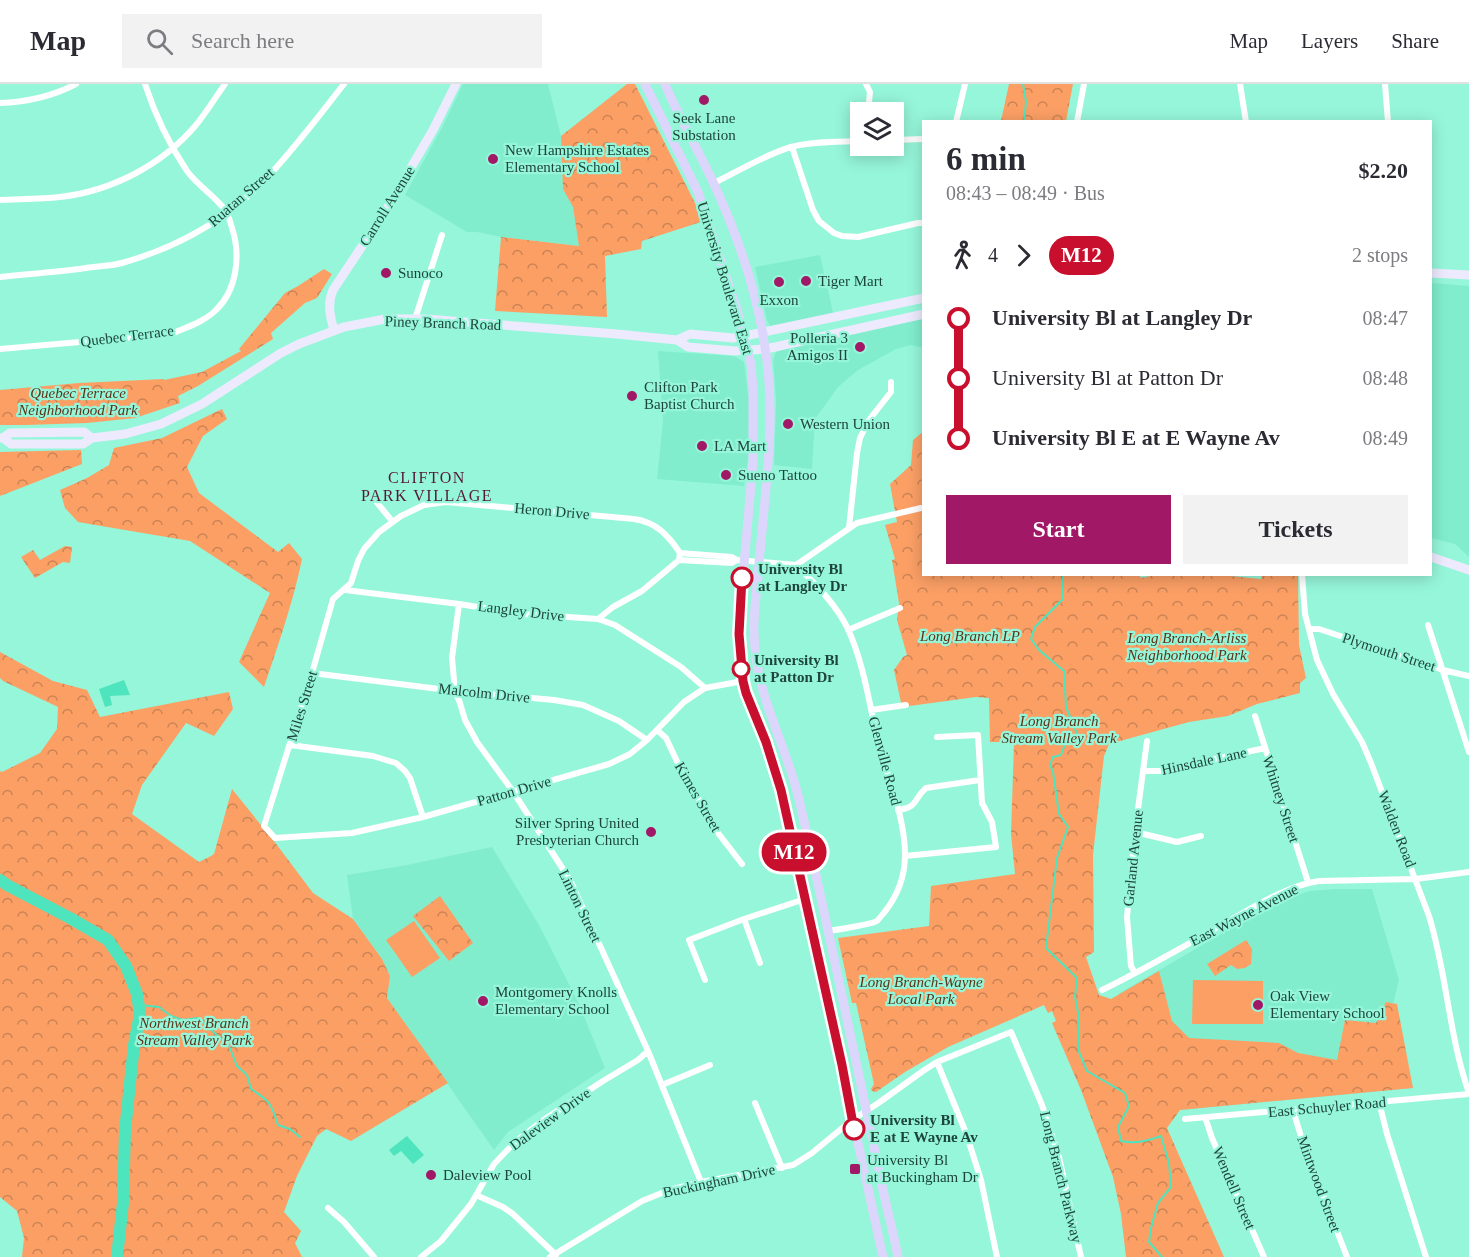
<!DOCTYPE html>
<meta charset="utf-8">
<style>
body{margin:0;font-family:Georgia,serif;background:#f2f2f3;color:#2b2b33;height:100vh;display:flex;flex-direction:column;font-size:22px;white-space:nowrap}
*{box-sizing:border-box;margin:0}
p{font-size:20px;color:#7c7c81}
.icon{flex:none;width:33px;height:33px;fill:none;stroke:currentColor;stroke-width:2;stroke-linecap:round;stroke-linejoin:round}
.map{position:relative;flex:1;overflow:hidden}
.drawer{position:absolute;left:922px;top:36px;width:510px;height:456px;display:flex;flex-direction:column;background:#fff;border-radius:0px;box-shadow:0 3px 15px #0003}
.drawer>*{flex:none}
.badge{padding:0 12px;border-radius:20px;font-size:21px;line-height:39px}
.tools{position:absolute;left:850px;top:18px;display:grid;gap:12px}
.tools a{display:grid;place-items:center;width:54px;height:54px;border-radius:0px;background:#fff;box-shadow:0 3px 15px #0003;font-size:30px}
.map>.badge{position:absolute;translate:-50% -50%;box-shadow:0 0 0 3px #fff}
.legs{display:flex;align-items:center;gap:9px;height:66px;padding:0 24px;font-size:20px}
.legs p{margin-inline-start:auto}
.overview{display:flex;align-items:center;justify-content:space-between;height:102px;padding:0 24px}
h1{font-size:33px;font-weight:800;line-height:45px}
.primary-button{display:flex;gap:12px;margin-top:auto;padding:12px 24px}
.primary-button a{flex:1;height:69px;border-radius:0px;background:#a01866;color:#fff;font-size:24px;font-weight:800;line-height:69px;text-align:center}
.primary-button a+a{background:#f2f2f3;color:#2b2b33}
ul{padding:0 24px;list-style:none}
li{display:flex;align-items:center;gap:21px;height:60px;font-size:22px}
li i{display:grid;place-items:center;width:9px;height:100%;margin:0 8px;background:currentColor}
li i::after{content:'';width:15px;height:15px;margin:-8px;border:4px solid;border-radius:50%;background:#fff}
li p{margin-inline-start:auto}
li:first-child i{background:linear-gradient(#0000 50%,currentColor 0)}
li:last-child i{background:linear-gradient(currentColor 50%,#0000 0)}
header{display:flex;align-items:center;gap:36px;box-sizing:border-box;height:84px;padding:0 30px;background:#fff;border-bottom:2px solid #e1e1e2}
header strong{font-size:28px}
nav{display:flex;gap:33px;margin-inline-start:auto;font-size:21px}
.search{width:420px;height:54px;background:#f2f2f3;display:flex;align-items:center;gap:15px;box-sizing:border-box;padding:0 21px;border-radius:0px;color:#7c7c81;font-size:22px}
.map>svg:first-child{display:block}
.built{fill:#81edcd}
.grass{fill:#fb9f65}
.forest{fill:url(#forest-crowns)}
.water{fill:#4ee4bd}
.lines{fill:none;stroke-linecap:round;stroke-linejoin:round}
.stream{stroke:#4ee4bd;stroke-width:2}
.river{stroke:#4ee4bd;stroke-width:12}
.street{stroke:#fff;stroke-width:6}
.secondary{stroke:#edeafe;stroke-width:9}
.primary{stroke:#dcd5fc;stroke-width:9}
.line-1-casing{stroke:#fff;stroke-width:14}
.line-1{stroke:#c8102e;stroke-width:9}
.poi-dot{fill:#a01866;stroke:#96f6d9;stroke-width:2}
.stop-1-dot{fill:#fff;stroke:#c8102e;stroke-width:3}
.labels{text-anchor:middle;stroke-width:4.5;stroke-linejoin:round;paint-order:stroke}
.poi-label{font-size:15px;fill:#1d453a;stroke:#96f6d9;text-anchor:start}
.street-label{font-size:15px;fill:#1d453a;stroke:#96f6d9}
.park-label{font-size:15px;font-style:italic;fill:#5b341b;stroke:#96f6d9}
.stop-label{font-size:15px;font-weight:bold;fill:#1d453a;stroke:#96f6d9;text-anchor:start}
.neighbourhood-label{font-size:16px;letter-spacing:1.5px;fill:#561637;stroke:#96f6d9}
</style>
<header>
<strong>Map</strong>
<div class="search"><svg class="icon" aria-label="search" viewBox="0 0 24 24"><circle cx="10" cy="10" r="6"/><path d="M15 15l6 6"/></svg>Search here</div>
<nav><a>Map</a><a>Layers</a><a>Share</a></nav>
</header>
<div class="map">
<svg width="1469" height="1173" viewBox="0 0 1469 1173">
<defs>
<pattern id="forest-crowns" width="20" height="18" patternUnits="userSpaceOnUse" patternTransform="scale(1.5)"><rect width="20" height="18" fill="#fb9f65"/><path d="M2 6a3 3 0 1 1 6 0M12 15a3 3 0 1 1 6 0" fill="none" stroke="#cb8354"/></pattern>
</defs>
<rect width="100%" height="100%" fill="#96f6d9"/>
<path class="built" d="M463 0H548L561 52 563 105 573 123 580 162 501 153 477 148H467L405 111 444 40Z
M820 171 834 233 770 242 767 236 755 183Z
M1431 199 1469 202V473L1455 460 1431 454Z
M924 233V264L911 261 896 265 858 286 838 303 815 335 812 385 774 381 776 315 773 276 776 268 783 264Z
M658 267 734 272 744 278 749 318V338L748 375 744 402 657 395 663 337Z
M492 763 539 841 579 920 605 984 508 1048 494 1066 387 914 390 892 382 875 353 835 347 791 407 781Z
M1336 805H1372L1399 896 1390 932 1413 1004 1180 1026 1118 910 1235 842 1290 814 1309 807Z"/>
<path class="grass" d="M414 837 440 874 412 893 386 856Z
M1193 896 1263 897V940H1192Z"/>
<path class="forest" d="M627 0H635L695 119 701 138 642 157 641 165 605 172 607 233 495 227 501 153 579 162 573 123 563 105 561 52Z
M1009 0H1073L1066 37H1001Z
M324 185 332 190 317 214 305 219 271 249 273 255 198 302 178 312 180 319 135 334 87 339 26 341H0V306L79 299 164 295V296L202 288 241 267 239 265 285 209 298 202Z
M222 325 227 335 203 352 187 383 199 409 278 468 289 459 302 475C293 519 278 561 264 603L239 578 270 509 190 457 78 438 65 424 60 406 87 394 109 381 114 364 162 354Z
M924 347V490H1136L1142 494C1177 485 1225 492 1261 495L1262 491H1298L1299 561 1306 594 1300 599V609L1257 620 1228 632 1189 638 1109 660 1104 672 1093 771 1094 868 1086 873 1099 911 1111 915 1159 887 1172 937 1189 954 1279 959 1298 969 1337 976 1345 936 1376 939 1386 918 1397 920 1413 1004 1180 1026 1167 1044 1224 1173H1126L1121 1130 1113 1093 1081 1006 1052 939 1056 937 1052 927 1048 929 1044 921 948 963 905 988 876 1008 872 1007 871 1005 874 1000 856 919H852L838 854 929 842 931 802 1015 790 1011 750 1014 660 1008 658H990L989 614 976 613 902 623 894 586 903 573 907 571 897 536 899 519 892 476 895 475 885 441 897 438 890 400 911 381 913 356Z
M81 366 82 380 0 412V368Z
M65 462 72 463 70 479 63 478 35 494 21 473 33 466 40 476Z
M0 568 53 597 87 606 100 633 229 608 233 625 214 652 186 639 142 701 132 730 199 778 211 772 214 770 232 705 277 761 313 809 353 835 382 875 390 892 387 914 448 999 351 1057 326 1045 317 1052 297 1092 284 1128 301 1147 295 1159 302 1173H22L24 1154 17 1127 0 1113V687L2 688 40 669 57 645 58 623 3 597 0 594Z
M440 812 473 859 449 877 413 832Z
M1246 856 1252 865 1251 880 1245 884 1237 885 1231 881 1215 892 1207 880Z"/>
<path class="water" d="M124 596 130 611 110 612 112 621 105 623 99 605Z
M407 1052 424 1071 413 1080 401 1067 394 1072 389 1066Z"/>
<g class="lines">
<path class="stream" d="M1023 0 1026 18 1024 38
M1063 490V515L1035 543 1031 555 1039 566 1064 587 1066 623 1080 657 1065 660 1061 671 1053 673 1050 681 1053 688 1059 730 1068 743 1057 774 1046 864 1077 894 1075 913 1078 928V954L1079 968 1087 987 1125 1009 1129 1022 1118 1043 1121 1057C1135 1060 1147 1057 1161 1052L1169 1079 1171 1103 1158 1119 1151 1144 1149 1158 1162 1173
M139 921 159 923 171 932 183 936 198 934 229 962 237 982 247 991 251 1005C270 1017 271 1019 278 1041L290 1045 300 1053"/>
<path class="river" d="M0 796 7 801 70 834 108 856 126 882 137 910 140 930 134 961 125 1047 123 1119 117 1173"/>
<path class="street" d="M866 0 870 8 868 28
M1240 0 1246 38
M1385 0 1388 38
M0 19C26 18 53 12 76 0
M956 38 965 0
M1077 38 1084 0
M894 56 924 55
M792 63 813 126 819 137 834 149 842 152 858 153 918 139H924
M714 99C739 87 764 71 791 63 813 57 838 58 861 57
M0 116C20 115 40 115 60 113 112 107 162 81 196 41 206 29 215 14 225 0
M0 193C29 190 57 188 86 184 98 182 111 182 122 179 175 164 224 137 263 98 292 68 318 33 344 0
M415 235 442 151
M0 265 171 250C187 243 204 238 216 226 237 206 241 171 232 144 230 138 229 132 226 127 215 112 198 102 187 87 169 60 155 31 145 0
M370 410 392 437
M849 444 857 369 860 354 869 336 891 308V298
M680 469C668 451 656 438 634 435L446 418 424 421 401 432 379 448 364 465 358 477 351 499 333 515 312 589 264 742 275 754 352 749 423 733 609 680 630 670 647 656 684 618 705 604 743 597
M680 469 732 473 737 476 796 481 857 439 921 424
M679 476 732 479 737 476
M796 481C816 501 836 520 848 545 866 585 870 628 881 669 891 702 905 736 905 771 905 794 897 813 883 830 881 832 879 835 877 837 872 840 836 846 828 847
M1302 490 1305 530 1317 576 1333 610 1362 658 1371 679 1429 832C1447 890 1449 953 1469 1009
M345 506 459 520 523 530 598 535 613 523 642 507 679 476 680 469
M459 520 452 574 455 607 460 619 465 636 477 658 512 706 570 796 648 967 701 1098
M598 535 615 541 681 583 705 604
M1428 541 1469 668
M1310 545H1319L1443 586 1469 592
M848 546 900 524
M312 589 455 607 554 616 583 621 619 637 647 656
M871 626 906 621
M1255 632 1308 798
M657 646 666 654 688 701 697 712 715 745 742 780
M290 661 373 672 396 679 405 687 410 694 423 733
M1143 687H1160L1265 664
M898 726C919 723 913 715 926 704L980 696
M1135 748 1177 758 1201 752
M905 772 996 763 992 738 982 719 978 651 937 653
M760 879 744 835 805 815
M1135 889 1131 882 1127 833 1135 748 1147 657
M705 896 689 856 744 835
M1102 906C1145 885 1186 861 1227 838 1256 822 1286 802 1319 797L1416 795 1469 788
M937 978 966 1049 981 1096 997 1173
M662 1001 710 981
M1379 1018 1387 1050 1426 1173
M755 1019 782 1084
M1293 1026 1303 1059 1347 1173
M1205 1033 1212 1054 1264 1173
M1185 1035 1469 1010
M476 1111 503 1123 513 1130 556 1171
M328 1124 344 1138 374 1173
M421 1173 441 1157 471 1120 494 1080 515 1058 545 1035 603 997 638 976 648 967
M550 1173 642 1117 669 1106 701 1098 793 1081 812 1069 852 1036 877 1020 923 987 937 978 1011 948 1042 1021 1059 1073 1081 1173"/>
<path class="secondary" d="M1431 189 1469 191
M334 246C330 232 327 220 333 206L388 123 433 46 456 0
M677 256 690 250 733 254 745 252 924 214
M0 354H3L11 360H83L92 354 125 350 161 340 202 320 281 269 299 260 344 243 385 235H426L617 250 677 256 688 263 735 267 766 265 924 230
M3 354 10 349 84 348 92 354
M1431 473 1469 486"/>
<path class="primary" d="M645 0 698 108 737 226 751 280 753 306V378L740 526 739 550 743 597 746 609 766 658 781 707 883 1173
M665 0C679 34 698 65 713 98 748 173 772 256 770 339 769 390 762 440 758 491 756 515 752 539 755 564 759 616 787 664 799 715 828 842 854 969 881 1096 886 1122 893 1147 898 1173"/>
</g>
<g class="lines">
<g class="line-1-casing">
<path id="line-1" d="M742 494 739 550 743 597 746 609 766 658 781 706 842 981 854 1045"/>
</g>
<use href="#line-1" class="line-1"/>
</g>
<g class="poi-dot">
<circle cx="704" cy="16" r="6"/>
<circle cx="493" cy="75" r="6"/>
<circle cx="386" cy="189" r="6"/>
<circle cx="806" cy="197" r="6"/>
<circle cx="779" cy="198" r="6"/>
<circle cx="860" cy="263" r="6"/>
<circle cx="632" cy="312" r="6"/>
<circle cx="788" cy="340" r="6"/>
<circle cx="702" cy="362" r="6"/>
<circle cx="726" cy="391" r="6"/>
<circle cx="651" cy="748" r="6"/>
<circle cx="483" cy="917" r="6"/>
<circle cx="1258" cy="921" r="6"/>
<rect x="849" y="1079" width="12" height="12" rx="3"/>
<circle cx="431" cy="1091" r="6"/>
</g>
<g class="stop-1-dot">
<circle cx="742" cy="494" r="10"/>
<circle cx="741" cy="585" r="8"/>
<circle cx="854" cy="1045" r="10"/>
</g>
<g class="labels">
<g class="poi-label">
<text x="704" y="39" text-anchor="middle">Seek Lane<tspan x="704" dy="17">Substation</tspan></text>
<text x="505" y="71">New Hampshire Estates<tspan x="505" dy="17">Elementary School</tspan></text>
<text x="398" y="194">Sunoco</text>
<text x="818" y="202">Tiger Mart</text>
<text x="779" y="221" text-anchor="middle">Exxon</text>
<text x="848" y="259" text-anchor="end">Polleria 3<tspan x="848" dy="17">Amigos II</tspan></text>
<text x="644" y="308">Clifton Park<tspan x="644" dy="17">Baptist Church</tspan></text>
<text x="800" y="345">Western Union</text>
<text x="714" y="367">LA Mart</text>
<text x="738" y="396">Sueno Tattoo</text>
<text x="639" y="744" text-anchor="end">Silver Spring United<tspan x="639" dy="17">Presbyterian Church</tspan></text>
<text x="495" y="913">Montgomery Knolls<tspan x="495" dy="17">Elementary School</tspan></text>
<text x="1270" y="917">Oak View<tspan x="1270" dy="17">Elementary School</tspan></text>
<text x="867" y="1081">University Bl<tspan x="867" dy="17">at Buckingham Dr</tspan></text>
<text x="443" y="1096">Daleview Pool</text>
</g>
<g class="street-label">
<text transform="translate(241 113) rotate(-41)" y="5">Ruatan Street</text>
<text transform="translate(387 122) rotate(-58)" y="5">Carroll Avenue</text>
<text transform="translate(725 194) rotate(73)" y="5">University Boulevard East</text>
<text transform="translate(443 239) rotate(2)" y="5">Piney Branch Road</text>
<text transform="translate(127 252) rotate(-7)" y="5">Quebec Terrace</text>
<text transform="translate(552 427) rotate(5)" y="5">Heron Drive</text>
<text transform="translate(521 527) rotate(7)" y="5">Langley Drive</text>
<text transform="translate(1389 568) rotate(18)" y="5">Plymouth Street</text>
<text transform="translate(484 609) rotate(6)" y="5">Malcolm Drive</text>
<text transform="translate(302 622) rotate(-73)" y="5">Miles Street</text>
<text transform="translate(885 677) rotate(75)" y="5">Glenville Road</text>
<text transform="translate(1204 677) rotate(-12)" y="5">Hinsdale Lane</text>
<text transform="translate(514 707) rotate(-16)" y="5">Patton Drive</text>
<text transform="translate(698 713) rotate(60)" y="5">Kimes Street</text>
<text transform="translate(1281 715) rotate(72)" y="5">Whitney Street</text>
<text transform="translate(1397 745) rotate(69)" y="5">Walden Road</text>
<text transform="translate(1133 774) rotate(-84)" y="5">Garland Avenue</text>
<text transform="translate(580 822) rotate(64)" y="5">Linton Street</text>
<text transform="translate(1244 831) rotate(-27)" y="5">East Wayne Avenue</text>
<text transform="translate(1327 1023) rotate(-5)" y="5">East Schuyler Road</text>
<text transform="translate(550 1035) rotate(-36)" y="5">Daleview Drive</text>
<text transform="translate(1061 1093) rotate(76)" y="5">Long Branch Parkway</text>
<text transform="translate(719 1097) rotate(-12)" y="5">Buckingham Drive</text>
<text transform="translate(1319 1100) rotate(70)" y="5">Mintwood Street</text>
<text transform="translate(1234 1104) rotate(67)" y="5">Wendell Street</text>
</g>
<g class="park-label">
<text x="78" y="314">Quebec Terrace<tspan x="78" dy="17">Neighborhood Park</tspan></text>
<text x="970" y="557">Long Branch LP</text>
<text x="1187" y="559">Long Branch-Arliss<tspan x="1187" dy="17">Neighborhood Park</tspan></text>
<text x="1059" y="642">Long Branch<tspan x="1059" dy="17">Stream Valley Park</tspan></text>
<text x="921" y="903">Long Branch-Wayne<tspan x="921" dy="17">Local Park</tspan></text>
<text x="194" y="944">Northwest Branch<tspan x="194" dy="17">Stream Valley Park</tspan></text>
</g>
<g class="stop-label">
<text x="758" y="490">University Bl<tspan x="758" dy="17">at Langley Dr</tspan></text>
<text x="754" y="581">University Bl<tspan x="754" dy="17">at Patton Dr</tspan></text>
<text x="870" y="1041">University Bl<tspan x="870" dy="17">E at E Wayne Av</tspan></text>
</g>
<g class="neighbourhood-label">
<text x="427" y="399">CLIFTON<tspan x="427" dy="18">PARK VILLAGE</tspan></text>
</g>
</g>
</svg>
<div class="tools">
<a><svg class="icon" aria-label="layers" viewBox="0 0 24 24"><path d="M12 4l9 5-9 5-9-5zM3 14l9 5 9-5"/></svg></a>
</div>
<b class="badge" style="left:794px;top:768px;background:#c8102e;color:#fff">M12</b>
<section class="drawer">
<div class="overview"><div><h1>6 min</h1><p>08:43 – 08:49 · Bus</p></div><b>$2.20</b></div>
<div class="legs"><svg class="icon" aria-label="walk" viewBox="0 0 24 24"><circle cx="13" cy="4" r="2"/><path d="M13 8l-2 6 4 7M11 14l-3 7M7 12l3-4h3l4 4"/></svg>4<svg class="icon" aria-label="forward" viewBox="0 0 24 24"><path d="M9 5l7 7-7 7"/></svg><b class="badge" style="background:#c8102e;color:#fff">M12</b><p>2 stops</p></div>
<ul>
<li><i style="color:#c8102e"></i><b>University Bl at Langley Dr</b><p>08:47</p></li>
<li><i style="color:#c8102e"></i><span>University Bl at Patton Dr</span><p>08:48</p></li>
<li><i style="color:#c8102e"></i><b>University Bl E at E Wayne Av</b><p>08:49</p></li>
</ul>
<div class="primary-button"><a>Start</a><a>Tickets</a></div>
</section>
</div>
